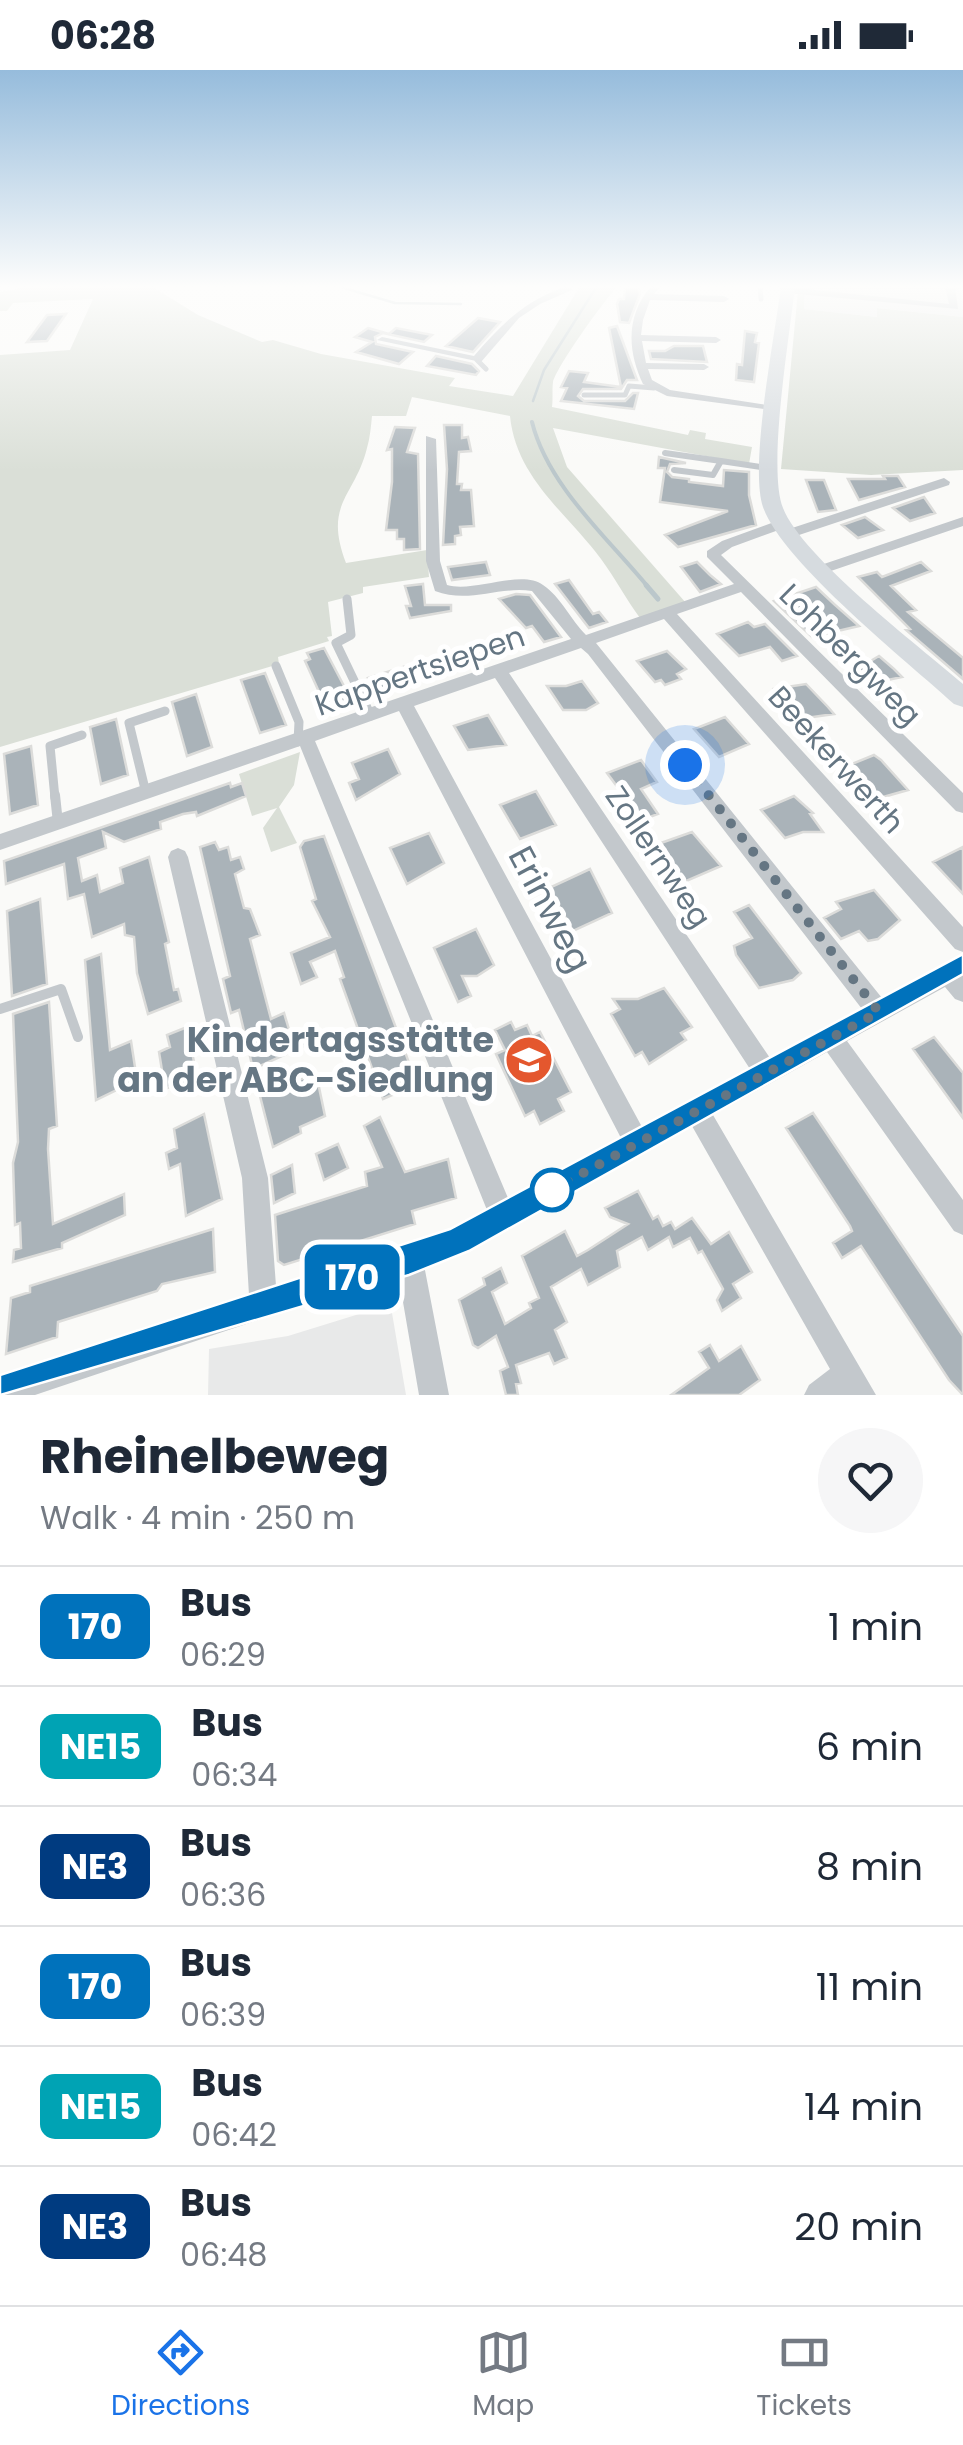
<!DOCTYPE html>
<meta charset="utf-8">
<style>
body{margin:0;font-family:Poppins,sans-serif;background:#f6f6f7;color:#1f2937;height:100vh;display:flex;flex-direction:column;font-size:38px;white-space:nowrap}
*{box-sizing:border-box;margin:0}
p{font-size:32px;color:#747a83}
.icon{flex:none;width:55px;height:55px;fill:none;stroke:currentColor;stroke-width:2;stroke-linecap:round;stroke-linejoin:round}
.map{position:relative;height:1325px;overflow:hidden}
.details{display:flex;flex-direction:column;background:#fff;flex:1}
.details>*{flex:none}
.badge{padding:0 20px;border-radius:15px;font-size:35px;line-height:65px}
.you{position:absolute;width:50px;height:50px;margin:-25px;border:8px solid #fff;border-radius:50%;background:#1a73e8;box-shadow:0 0 0 15px #1a73e833}
.map>.badge{position:absolute;translate:-50% -50%;box-shadow:0 0 0 5px #fff}
.round{display:grid;place-items:center;flex:none;width:105px;height:105px;border-radius:52px;background:#f6f6f7}
.headline{display:flex;align-items:center;justify-content:space-between;height:170px;padding:0 40px}
h1{font-size:48px;font-weight:700;line-height:75px}
ul{padding:0;list-style:none}
li{display:flex;align-items:center;gap:30px;height:120px;padding:0 40px;border-top:2px solid #e0e1e3}
li div{flex:1}
li b{display:block;font-size:38px}
li em{font-style:normal}
li .badge{min-width:110px;font-weight:700;text-align:center}
.status{display:flex;justify-content:space-between;align-items:center;height:70px;padding:0 50px;background:#fff;direction:ltr}
.status svg{height:28px;fill:currentColor}
.tab-bar{display:flex;justify-content:space-around;align-items:center;height:140px;border-top:2px solid #e0e1e3;background:#fff;font-size:28px;color:#747a83}
.tab-bar a{display:grid;justify-items:center;gap:5px}
.tab-bar .current{color:#1a73e8}
.map>svg:first-child{display:block}
.built{fill:#e8e9e9}
.green{fill:#dadfd7}
.lines{fill:none;stroke-linecap:round;stroke-linejoin:round}
.stream-far2{stroke:#bbc7cb;stroke-width:2.5}
.stream-far1{stroke:#bbc7cb;stroke-width:4}
.stream{stroke:#bbc7cb;stroke-width:5}
.building{fill:#aab3b9;stroke:#dcdcda;stroke-width:2.5}
.service-far3{stroke:#c3c8cc;stroke-width:5}
.service-far2{stroke:#c3c8cc;stroke-width:6}
.service-far1{stroke:#c3c8cc;stroke-width:9}
.service{stroke:#c3c8cc;stroke-width:10}
.minor{fill:#c3c8cc;fill-rule:evenodd}
.secondary{fill:#d6dbdf;fill-rule:evenodd}
.line{fill:#0072bc;stroke:#fff;stroke-width:2.5}
.walk{stroke:#657683;stroke-width:10;stroke-dasharray:0 18}
.stop-dot{fill:#fff;stroke:#0072bc;stroke-width:5}
.labels{text-anchor:middle;stroke-width:10;stroke-linejoin:round;paint-order:stroke}
.street-label{font-size:30px;fill:#657683;stroke:#fff}
.near-street-label{font-size:35px;fill:#657683;stroke:#fff}
.near-poi-label{font-size:35px;font-weight:bold;fill:#657683;stroke:#fff;text-anchor:end}
</style>
<div class="status"><b>06:28</b><svg viewBox="0 0 49 12"><path d="M0 12V9h3v3zM5 12V6h3v6zM10 12V3h3v9zM15 12V0h3v12zM26 1h20v11H26zM47 4h2v5h-2z"/></svg></div>
<div class="map">
<svg width="963" height="1325" viewBox="0 0 963 1325">
<rect width="100%" height="100%" fill="#fafaf8"/>
<path class="built" d="M789 216H962L963 247 878 238V247L803 239 804 222 788 220Z
M385 1236 392 1243 406 1325H208L209 1279 288 1266Z"/>
<path class="green" d="M34 216H151L198 245 262 272 273 270 321 284 455 308 449 316 513 326 580 216H618C605 229 557 296 553 312 552 320 553 330 552 337L688 365 690 360 706 363 705 369 752 377 749 394 553 358 567 397 686 533 640 548C626 529 615 508 601 489 567 443 516 408 510 346L412 327 406 346H372C371 356 370 368 367 378 355 427 323 433 346 493L427 480 429 507 363 517V523L328 532 332 566 327 567 329 571 278 587 279 594 0 677V285L70 280 93 229 13 233 7 241H0V222Z
M798 221 804 222V239L877 247V238L963 247V400L871 405 781 399Z
M300 682 294 715 279 737 297 773 271 782 263 758 277 738 252 746 239 704Z"/>
<g class="lines">
<path class="stream-far2" d="M336 216 340 217
M344 218 395 233 461 234
M533 331 544 300 597 216"/>
<path class="stream-far1" d="M532 352C548 416 607 467 648 517"/>
<path class="stream" d="M646 515 658 529"/>
</g>
<path class="building" d="M625 217H638L640 224 629 253 620 252 617 234 619 229H624Z
M66 244 47 271 27 272 47 245Z
M478 248 500 252 473 282 446 276Z
M617 256 637 310H627L621 319H583L578 326 584 331H625L633 323H638L634 339 561 331 567 318 561 317 569 301 588 303 584 312 621 317 609 258Z
M368 258 389 264 396 258 432 265 424 272 383 263 375 267 376 274 413 282 399 294 356 282 372 272 355 267Z
M745 261 757 263 755 272 759 273 754 312 736 310 737 294 742 295Z
M674 276H703L707 292 651 289 649 281H665Z
M436 286 472 294 479 301 476 305 427 296Z
M444 355H462V368L468 367 471 381 459 382 457 414H462L461 420H471L474 456 460 457 461 465 455 466V474L443 475 447 399Z
M395 357 415 358 407 382 418 384 420 479 404 480V469H397V460H386L392 412V379L387 380Z
M659 387 686 393 670 394 667 402 672 407 689 409V412L723 416 724 400 749 402V425L756 455 678 477 665 465 728 441 660 432 665 398H658Z
M883 406H898L905 417 859 430 848 409H885Z
M806 410H824L836 440 818 442Z
M924 427 935 443 910 451 893 438Z
M865 447 883 460 858 468 842 455Z
M486 492 490 505 452 510 448 497Z
M697 492 710 505 721 514 700 522 681 497Z
M921 492 931 501 891 516 916 540 908 542 963 588V609L906 560 910 559 858 507 877 502 882 507Z
M569 510 593 544 599 542 607 552 589 558 555 514Z
M423 514 425 535H451V541L410 548 406 536H411L405 516Z
M816 517 834 534 859 556 812 567 774 531Z
M516 524 530 525 561 567 544 572 532 556 526 558 499 529Z
M748 552 754 557 765 554 797 586 782 591 770 577 739 586 717 564Z
M324 578 354 635 329 644 305 591 310 589 307 583Z
M667 581 686 599 677 604 681 609 665 615 661 610 655 612 637 591Z
M879 586 894 599 902 607 869 614 854 601Z
M435 587 444 602 377 625 368 608Z
M265 603 286 655 260 663 241 610Z
M582 611 598 633 586 640H563L547 616H566Z
M806 614 828 637 834 644 799 649 774 619Z
M196 624 212 677 187 686 172 632Z
M488 645 506 675 468 680 454 656Z
M725 647 749 674 719 687 694 659Z
M116 649 128 705 101 714 90 657Z
M31 676 38 735 10 744 4 684Z
M388 679 400 704 356 730 349 713 359 709 352 693Z
M874 685 881 690 908 720 876 729 847 696Z
M641 690 657 712 641 719 658 744 642 750 607 703Z
M230 713 231 717 242 713 246 726 197 746 196 742 183 744 160 752 161 759 124 772 103 762 106 778 78 788 82 811 97 805 100 822 123 813 120 798 149 787 169 872 165 874 174 920 178 919 181 931 148 944 137 903 134 867 125 865 124 854 92 867 84 824 68 829 64 794 6 814 4 791Z
M536 721 556 755 520 769 500 735Z
M794 726 813 743 810 744 823 762H803L785 768 761 740Z
M692 762 721 796 684 812 661 773Z
M429 763 444 793 407 814 390 778Z
M324 766 417 1014 383 1029 340 909 344 907 335 881 310 892 317 907 301 914 291 883 330 867 312 831 316 829 300 777 304 771Z
M215 772 219 780 228 777 231 790 240 787 244 799 235 804 244 838 250 839 260 865 250 869 271 949 284 943 291 966 309 958 313 972 253 999 239 940 231 943 223 909 230 906 200 777Z
M963 777V824L933 792Z
M590 799 612 843 573 861 549 818Z
M874 820 900 850 878 869 868 871 859 861 841 869 824 848 841 839 836 832Z
M40 829 47 914 12 926 7 841Z
M749 835 801 903 793 910 759 918 736 885 734 876 752 868 734 842Z
M476 859 494 895 477 906H462L471 926 458 932 434 878Z
M101 884 110 980 131 971 137 1010 96 1030 85 890Z
M664 918 692 957 681 963 686 970 649 994 642 982 635 986 611 944 620 939 613 929H638Z
M49 932 57 1056 49 1059 48 1079 53 1154 124 1124 125 1145 62 1173V1178L13 1192 14 1180 21 1178 20 1153 15 1155 13 1093 18 1072 13 944Z
M511 952 515 960 527 955 532 966 540 962 571 1022 558 1029 564 1041 540 1054 534 1041 525 1046 496 984 505 980 495 960Z
M187 957 198 1012 178 1021 177 1014 165 1019 159 982 170 977 167 965Z
M934 967 963 1003V1048L913 979Z
M316 1003 325 1046 300 1057 301 1063 273 1077 260 1026Z
M813 1043 963 1266V1325L949 1310 861 1176 842 1188 833 1173 852 1161 850 1156 786 1058Z
M204 1044 222 1129 186 1146 180 1094 169 1099 166 1083 177 1078 174 1059Z
M380 1047 405 1102 448 1089 456 1128 412 1141 415 1154 284 1195 278 1191 275 1145 367 1116 365 1102 382 1097 364 1056Z
M338 1074 348 1098 324 1110 316 1084Z
M292 1095 295 1123 274 1133 271 1105Z
M638 1121 653 1149 658 1146 663 1156 671 1152 675 1159 692 1148 711 1174 729 1162 752 1202 733 1214 741 1228 722 1241 717 1230 723 1219 702 1181 698 1183 690 1168 673 1177 669 1167 648 1180 642 1167 617 1181 620 1197 588 1215 581 1199 551 1217 567 1252 555 1260 567 1288 554 1294 549 1283 516 1295 521 1313 516 1314 518 1325H506L500 1301 508 1297 496 1266 478 1278 473 1275 459 1230 485 1215 483 1208 501 1198 507 1213 492 1222 505 1254 531 1238 529 1233 539 1228 522 1186 565 1161 577 1186 588 1180 628 1154 610 1147 605 1138Z
M213 1159 215 1202 162 1214 157 1221 58 1252 57 1267 6 1284 11 1228 30 1222V1216Z
M710 1275 719 1291 741 1276 760 1310 739 1325H671L709 1298 699 1282Z"/>
<g class="lines">
<path class="service-far3" d="M760 216 761 229
M477 290 486 299
M584 325H625L629 316 654 318"/>
<path class="service-far2" d="M665 383 721 391
M674 400 713 405 721 391 767 398"/>
<path class="service-far1" d="M347 529 351 565 336 573 371 646
M276 596 299 652 298 672
M146 723 129 653 165 641
M55 728 50 676 82 665"/>
<path class="service" d="M55 725 58 753
M0 939 61 919 78 967"/>
<path class="minor" d="M562 216H572V220L540 234 519 248 481 292 377 270 382 267 474 286C501 255 523 232 562 218Z
M651 216H661L654 224 724 226 729 229 724 232 650 230 643 250 641 265 716 267 721 270 716 273 642 271 646 293 704 294 709 297 704 300 648 299 652 310 670 320 774 336 778 337V341L667 326 643 314C627 280 626 246 651 216Z
M945 216H955L958 239 787 223 782 220 787 217 949 234Z
M426 366 436 369 440 491 447 515C474 523 521 499 543 515 560 526 571 550 586 565L734 514 707 487V481L722 471 777 451H787V457L732 477 721 485 963 723V743L956 741 741 522 677 544 963 857V882L955 879 664 549 596 573 882 928 963 885V932L955 929 945 917 847 971 963 1130V1165L954 1161 827 982 713 1045 876 1325H804L809 1315 830 1299 692 1056 512 1156 467 1179 424 1195 449 1325H419L398 1203 35 1325H0V1307L249 1225 242 1108 168 787 171 781 178 778 185 781 188 787 268 1108 276 1216 452 1158 487 1140 300 676 0 780V764L571 569 532 521C498 516 469 534 435 521L426 491ZM581 578 588 584 862 939 770 988 509 603ZM495 608 750 999 642 1057 414 636ZM399 641 621 1068 508 1128 315 671Z
M944 408 950 412 949 415 793 467H783L781 464 783 461Z
M963 447V456L825 503 820 505 813 500 815 497Z"/>
<path class="secondary" d="M781 216H795C790 264 767 398 783 438 802 487 919 576 963 614V637L954 634C908 592 782 492 763 437 749 396 775 265 781 216Z"/>
</g>
<linearGradient id="sky" x2="0" y2="1"><stop stop-color="#96bcdc"/><stop offset="0.54" stop-color="#fdfdfc"/><stop offset="1" stop-color="#fdfdfc" stop-opacity="0"/></linearGradient>
<rect width="963" height="401" fill="url(#sky)"/>
<path class="line" d="M963 884V904L469 1181 409 1205 0 1325V1305L450 1159Z"/>
<g class="lines">
<path class="walk" d="M552 1120 879 942 685 695"/>
</g>
<defs>
<g id="school-disc" transform="scale(2.5)"><circle r="9.5" fill="#e4572e" stroke="#fff"/><path d="M0-5L7-2L0 1L-7-2ZM-4 1L0 2.5L4 1V4Q0 6-4 4Z" fill="#fff"/></g>
</defs>
<g fill-rule="evenodd">
<use href="#school-disc" x="529" y="990"/>
</g>
<circle class="stop-dot" cx="552" cy="1120" r="20"/>
<g class="labels">
<g class="street-label">
<text transform="translate(850 585) rotate(45)" y="10">Lohbergweg</text>
<text transform="translate(420 601) rotate(-19)" y="10">Kappertsiepen</text>
<text transform="translate(836 690) rotate(48)" y="10">Beekerwerth</text>
<text transform="translate(658 787) rotate(56)" y="10">Zollernweg</text>
</g>
<g class="near-street-label">
<text transform="translate(550 839) rotate(62)" y="12">Erinweg</text>
</g>
<g class="near-poi-label">
<text x="494" y="982">Kindertagsstätte<tspan x="494" dy="40">an der ABC-Siedlung</tspan></text>
</g>
</g>
</svg>
<div class="you" style="left:685px;top:695px"></div>
<b class="badge" style="left:352px;top:1207px;background:#0072bc;color:#fff">170</b>
</div>
<section class="details">
<div class="headline"><div><h1>Rheinelbeweg</h1><p>Walk · 4 min · 250 m</p></div><a class="round"><svg class="icon" aria-label="heart" viewBox="0 0 24 24"><path d="M12 20l-8-8c-3-5 5-10 8-4 3-6 11-1 8 4z"/></svg></a></div>
<ul>
<li><span class="badge" style="background:#0072bc;color:#fff">170</span><div><b>Bus</b><p>06:29</p></div><em>1 min</em></li>
<li><span class="badge" style="background:#00a3b4;color:#fff">NE15</span><div><b>Bus</b><p>06:34</p></div><em>6 min</em></li>
<li><span class="badge" style="background:#003b80;color:#fff">NE3</span><div><b>Bus</b><p>06:36</p></div><em>8 min</em></li>
<li><span class="badge" style="background:#0072bc;color:#fff">170</span><div><b>Bus</b><p>06:39</p></div><em>11 min</em></li>
<li><span class="badge" style="background:#00a3b4;color:#fff">NE15</span><div><b>Bus</b><p>06:42</p></div><em>14 min</em></li>
<li><span class="badge" style="background:#003b80;color:#fff">NE3</span><div><b>Bus</b><p>06:48</p></div><em>20 min</em></li>
</ul>
</section>
<nav class="tab-bar">
<a class="current"><svg class="icon" aria-label="directions" viewBox="0 0 24 24"><path d="M12 3l9 9-9 9-9-9zM9 14v-3h6M13 9l2 2-2 2"/></svg>Directions</a>
<a><svg class="icon" aria-label="map" viewBox="0 0 24 24"><path d="M3 6l6-2 6 2 6-2v14l-6 2-6-2-6 2zM9 4v14M15 6v14"/></svg>Map</a>
<a><svg class="icon" aria-label="tickets" viewBox="0 0 24 24"><path d="M3 7h18v10H3zM15 7v10"/></svg>Tickets</a>
</nav>
